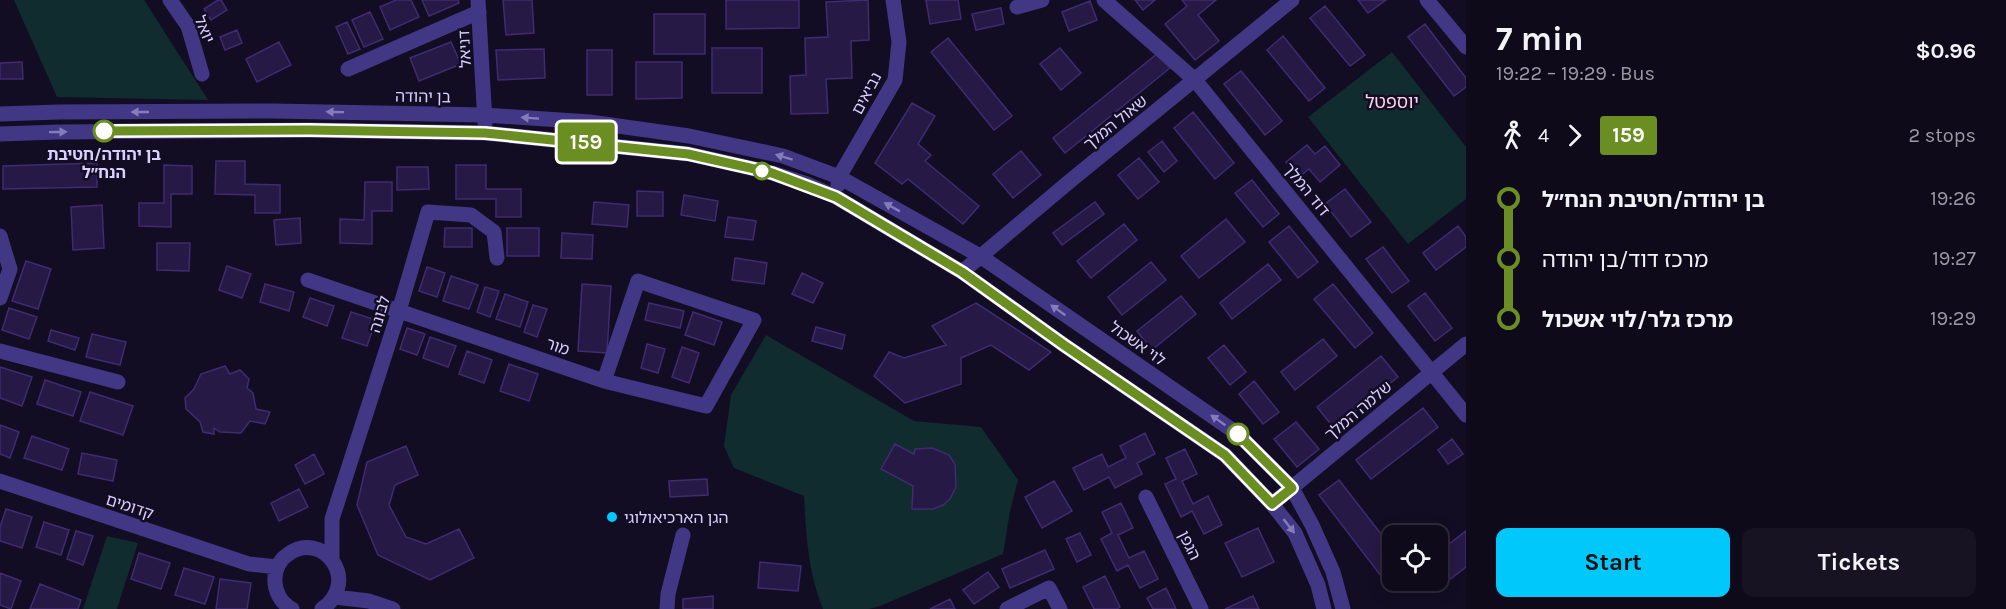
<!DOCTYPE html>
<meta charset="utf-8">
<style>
body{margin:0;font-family:Karla,"Noto Sans Hebrew",sans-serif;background:#171323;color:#f1f3f6;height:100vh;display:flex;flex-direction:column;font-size:22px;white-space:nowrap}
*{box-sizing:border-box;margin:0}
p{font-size:20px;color:#9b9aa2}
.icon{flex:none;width:33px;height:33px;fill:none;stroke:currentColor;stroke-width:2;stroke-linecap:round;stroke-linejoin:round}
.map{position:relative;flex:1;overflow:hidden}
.panel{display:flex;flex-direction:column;background:#0e0a1a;width:540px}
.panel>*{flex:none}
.badge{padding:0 12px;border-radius:4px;font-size:21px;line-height:39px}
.fabs{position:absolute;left:1382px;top:525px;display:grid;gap:12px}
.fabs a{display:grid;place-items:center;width:66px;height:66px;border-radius:12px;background:#0e0a1a;box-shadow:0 3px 15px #0003,0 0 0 2px #2e2b39;font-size:30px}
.map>.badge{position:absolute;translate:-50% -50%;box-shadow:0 0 0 3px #fff}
.legs{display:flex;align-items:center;gap:9px;height:66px;padding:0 30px;font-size:20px}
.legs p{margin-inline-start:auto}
.summary{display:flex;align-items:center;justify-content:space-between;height:102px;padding:0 30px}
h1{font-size:33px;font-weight:700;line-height:45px}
.button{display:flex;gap:12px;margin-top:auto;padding:12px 30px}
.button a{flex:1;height:69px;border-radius:12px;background:#00c8fb;color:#111;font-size:24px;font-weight:700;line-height:69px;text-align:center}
.button a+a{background:#171323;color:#f1f3f6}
ul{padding:0 30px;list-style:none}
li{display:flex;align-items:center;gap:21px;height:60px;font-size:22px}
li i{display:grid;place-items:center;width:9px;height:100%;margin:0 8px;background:currentColor}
li i::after{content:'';width:15px;height:15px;margin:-8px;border:4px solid;border-radius:50%;background:#0e0a1a}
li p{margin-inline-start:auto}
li:first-child i{background:linear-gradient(#0000 50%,currentColor 0)}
li:last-child i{background:linear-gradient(currentColor 50%,#0000 0)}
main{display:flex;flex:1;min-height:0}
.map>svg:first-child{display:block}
.green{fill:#102c2e}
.building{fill:#261945;stroke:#402a72;stroke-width:1.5}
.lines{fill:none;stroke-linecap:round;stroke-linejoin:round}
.minor{stroke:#423784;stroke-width:15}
.tertiary{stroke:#423784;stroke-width:15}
.oneway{fill:#867cbb}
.line-1-casing{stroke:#fff;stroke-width:14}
.line-1{stroke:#6b8e23;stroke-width:9}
.stop-1-dot{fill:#fff;stroke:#6b8e23;stroke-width:3}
.poi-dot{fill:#00c8fb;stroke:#130d23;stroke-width:2}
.labels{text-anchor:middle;stroke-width:5;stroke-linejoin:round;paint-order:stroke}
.street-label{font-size:16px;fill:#dad0ff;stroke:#130d23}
.stop-label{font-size:16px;font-weight:bold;fill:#dad0ff;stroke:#130d23}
.poi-label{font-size:16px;fill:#dad0ff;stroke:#130d23;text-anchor:start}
.neighbourhood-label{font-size:18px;fill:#ffd2ea;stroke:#130d23}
</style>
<main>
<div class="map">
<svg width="1466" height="609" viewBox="0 0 1466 609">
<rect width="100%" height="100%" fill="#130d23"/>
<path class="green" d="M14 0H144L208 100 57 97Z
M1392 52 1466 147V199L1408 244 1308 117Z
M766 335 914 421 981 427 1018 480 1010 511 1003 554 880 606 869 609H823C808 573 806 534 804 496L734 468 724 446 731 395Z
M107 536 138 543 117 609H83Z"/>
<path class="building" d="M218 0H221L227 10 211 20 204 9Z
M396 0H411L419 17 390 30 380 7Z
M422 0H458L459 3 429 16Z
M503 0H532L534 33 506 35Z
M726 0H799V28L726 29Z
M868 0 869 40 851 41 852 78 826 79 828 113 791 114 790 76 806 75 805 38 828 37 826 2Z
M926 0H958L961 19 930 24Z
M1135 0H1155L1143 10Z
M1182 0H1216L1198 15 1219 41 1195 60 1165 24 1187 6Z
M1358 0H1386L1368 13Z
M1090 1 1097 20 1069 31 1062 12Z
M1325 6 1365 55 1350 66 1310 18Z
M1001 8 1004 24 976 30 972 14Z
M370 12 383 39 364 47 352 20Z
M654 14H705V54H654Z
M347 22 360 49 348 54 336 27Z
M1425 24 1466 78V87L1454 96 1408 37Z
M237 30 242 43 225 50 220 37Z
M1283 36 1325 88 1309 101 1267 50Z
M948 38 1012 116 994 130 931 52Z
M279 42 291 65 257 82 246 59Z
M451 42 461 64 419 81 410 58Z
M712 48H762V93H712Z
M1060 48 1081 73 1061 90 1040 64Z
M544 49 545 78 498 80 496 50Z
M587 50H612V95H587Z
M1158 53 1170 68 1065 153 1053 138Z
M22 62 23 79H0V63Z
M636 62H682V98L636 99Z
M1241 71 1282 121 1265 135 1224 84Z
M912 103 935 116 918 144 931 155 925 161 979 206 963 224 908 179 902 184 875 163Z
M1193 112 1234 163 1215 179 1174 128Z
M1162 141 1177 161 1164 172 1148 152Z
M1307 145 1315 154 1325 146 1340 165 1320 182 1309 169 1299 177 1286 162Z
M1021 151 1041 175 1013 198 993 174Z
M1139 158 1159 182 1138 199 1118 175Z
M216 161H245V184L280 185V213H255V195L215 194Z
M97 163V187L3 189V166Z
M164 165 192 166V194H171V227L139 226V203H164Z
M456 165H486V189H521V217H496V199H456Z
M397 167H428L429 189 397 190Z
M1252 180 1279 214 1263 227 1235 193Z
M365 182H392V211H372V244L340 243V219L364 220Z
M1345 189 1371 222 1351 237 1325 204Z
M637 191 663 192V216H637Z
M684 195 718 201 715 221 681 215Z
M594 202 629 205 627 227 592 224Z
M1095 202 1104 214 1062 245 1053 233Z
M102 205 104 248 73 250 71 207Z
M728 217 756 221 753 240 725 237Z
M300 218 301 243 276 245 274 220Z
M1226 219 1245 242 1199 278 1181 256Z
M1124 224 1137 240 1091 278 1077 261Z
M1289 226 1318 262 1298 278 1269 242Z
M1458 226 1466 237V247L1436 270 1423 253Z
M445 228H472V247H444Z
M507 228H539V256H507Z
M562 233 593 235 592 259 561 258Z
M157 243H190L189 271 157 270Z
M1383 247 1409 281 1392 293 1366 259Z
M735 258 767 263 764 284 732 280Z
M26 261 51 269 38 309 12 301Z
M1151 262 1166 280 1122 315 1108 297Z
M1268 264 1281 280 1232 319 1220 303Z
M227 266 251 274 242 298 219 290Z
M427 267 445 273 437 297 419 291Z
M802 273 823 283 813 303 792 294Z
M451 276 478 285 469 309 443 301Z
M265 284 294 292 289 311 260 302Z
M582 284 611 286 607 353 578 351Z
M1333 284 1373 333 1355 348 1314 299Z
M485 287 499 291 490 317 477 312Z
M1425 293 1452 328 1435 341 1408 306Z
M505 294 528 302 520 327 496 319Z
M1181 296 1196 314 1152 350 1137 331Z
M310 298 334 306 327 326 303 317Z
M649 303 684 311 680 328 645 320Z
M976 303 1051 352 1029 370 991 345 961 358V384L905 403 874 376 889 352 904 358 946 345 932 326Z
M533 305 547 309 537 337 524 332Z
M9 308 37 317 29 339 2 330Z
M351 312 376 320 367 346 342 338Z
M693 312 722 322 714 345 685 335Z
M816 327 845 335 842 349 812 341Z
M407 328 425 334 417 355 400 349Z
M51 330 79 338 75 350 48 341Z
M92 334 126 342 120 365 86 357Z
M430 337 456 346 448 367 423 358Z
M1323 339 1337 356 1295 390 1281 372Z
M647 344 665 349 658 373 641 368Z
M1224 345 1246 372 1230 385 1208 358Z
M682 347 699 353 689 383 672 377Z
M467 351 492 360 484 383 459 374Z
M1381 356 1398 377 1334 428 1317 407Z
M509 364 538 374 529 401 500 391Z
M225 366 230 374 240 370 249 379 247 388 253 393 256 409 270 412 265 424 250 421 241 433 220 432 214 428V434L203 432 200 422 186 409 185 398 194 389 201 374Z
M0 367 32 377 22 406 0 398Z
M45 380 81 392 73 416 37 404Z
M1254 381 1279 412 1263 424 1239 394Z
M90 392 133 406 123 435 80 421Z
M1423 408 1438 427 1371 479 1356 460Z
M1296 422 1319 449 1297 467 1274 439Z
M0 425 19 432 10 458 0 454Z
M1145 433 1155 454 1137 463 1142 474 1115 488 1109 477 1084 490 1073 468 1102 454 1108 467 1126 458 1120 446Z
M32 436 69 449 62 470 24 458Z
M1452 439 1463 454 1448 464 1438 450Z
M895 444 914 454 915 449 932 448 949 455 955 464 956 487 950 499 943 505 933 509H912L913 486 881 469Z
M406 446 418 475 395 485 389 505 406 537 426 544 459 529 474 558 430 580 378 555 357 505 367 462Z
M1185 449 1197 474 1182 481 1193 504 1208 496 1222 525 1204 534 1192 511 1181 517 1165 484 1176 479 1166 458Z
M82 453 117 460 113 481 78 474Z
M314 454 324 474 305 484 295 465Z
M707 479 708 495 670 497 669 481Z
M1339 480 1392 548V580H1402L1391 589 1319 495Z
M1054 481 1072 511 1042 528 1025 497Z
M299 489 308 507 279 521 271 503Z
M1121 503 1133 528 1118 535 1129 558 1144 551 1158 579 1140 588 1128 565 1117 571 1101 539 1112 533 1102 512Z
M6 509 32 517 22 548 0 541V527Z
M44 522 69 530 61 555 36 547Z
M1258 528 1274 562 1242 577 1225 543Z
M76 531 93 536 83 565 67 559Z
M1466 531V567L1445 583 1437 573V553Z
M1080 533 1091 555 1077 562 1066 539Z
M1045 550 1054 569 1010 588 1002 569Z
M139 553 170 563 161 589 131 579Z
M760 562 801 566 798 591 758 588Z
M184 568 214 577 205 604 175 595Z
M988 572 999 587 974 604 963 590Z
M0 573 21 581 11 609 0 605Z
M1105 576 1120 607 1117 609H1094L1083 587Z
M220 579 251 583 247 609H216Z
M40 584 81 600 78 609H30Z
M1166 588 1176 609H1153L1147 598Z
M713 596V609H683V599Z
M1253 596 1259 609H1225Z
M950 599 955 609H930Z"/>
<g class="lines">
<path class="minor" d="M170 0 188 26 202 74
M1104 0 1195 80 1466 415
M1427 0 1466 47
M1017 7 1042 0
M348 69 479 12
M0 236 10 269 0 298
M962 272 1070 181 1292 0
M308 280 604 381 706 406 754 320 638 281 604 381
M0 351 118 382
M0 481 249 564 277 567
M1146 497 1201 609
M1272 504 1466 344
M332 559V519L399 311 428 212 471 215 494 232 497 258
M335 597 369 601 393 609
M292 609C281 603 274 591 275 578 275 569 280 560 287 555 322 528 362 581 322 609
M667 609 668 594 683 535
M1007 609 1049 588 1060 609"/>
<path class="tertiary" d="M478 0 485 123
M0 114 59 112 273 111 485 115 590 122 689 136 783 156 839 177 980 256 1238 434 1292 488 1312 525 1333 572 1343 609
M0 134 58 132 309 130 485 133 689 154 772 173 807 184 836 197 962 272 1064 345 1225 455 1272 504 1295 533 1318 585 1324 609
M838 185 839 177 895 80 899 42 893 0"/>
</g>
<defs><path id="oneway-solid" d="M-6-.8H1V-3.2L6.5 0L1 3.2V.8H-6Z" transform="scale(1.5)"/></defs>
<g class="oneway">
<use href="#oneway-solid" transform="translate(140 112) rotate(180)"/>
<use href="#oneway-solid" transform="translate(335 112) rotate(-179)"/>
<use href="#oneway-solid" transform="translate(530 118) rotate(-176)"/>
<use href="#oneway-solid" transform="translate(58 132) rotate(-1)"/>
<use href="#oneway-solid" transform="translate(784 157) rotate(-163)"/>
<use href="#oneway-solid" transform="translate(892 207) rotate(-151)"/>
<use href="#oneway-solid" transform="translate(1058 310) rotate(-145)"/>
<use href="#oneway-solid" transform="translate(1218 420) rotate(-145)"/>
<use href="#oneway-solid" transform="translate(1289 526) rotate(52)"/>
</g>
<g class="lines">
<g class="line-1-casing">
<path id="line-1" d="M104 131 309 130 485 133 688 154 772 173 836 197 962 272 1064 345 1225 455 1272 504 1292 488 1238 434"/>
</g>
<use href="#line-1" class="line-1"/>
</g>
<g class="stop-1-dot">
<circle cx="104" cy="131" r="10"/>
<circle cx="762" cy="171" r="8"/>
<circle cx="1238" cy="434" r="10"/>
</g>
<circle class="poi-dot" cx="612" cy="517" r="6"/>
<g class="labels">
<g class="street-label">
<text transform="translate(205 29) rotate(68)" y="6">יואל</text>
<text transform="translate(464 49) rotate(-93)" y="6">דניאל</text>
<text transform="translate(866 93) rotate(-62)" y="6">נביאים</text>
<text transform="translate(423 96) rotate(1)" y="6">בן יהודה</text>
<text transform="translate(1115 122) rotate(-39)" y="6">שאול המלך</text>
<text transform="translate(1307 189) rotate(51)" y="6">דוד המלך</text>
<text transform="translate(379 314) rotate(-73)" y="6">לבונה</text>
<text transform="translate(1138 343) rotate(35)" y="6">לוי אשכול</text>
<text transform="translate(558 346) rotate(19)" y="6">מור</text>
<text transform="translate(1358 410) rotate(-40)" y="6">שלמה המלך</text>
<text transform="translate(130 506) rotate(18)" y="6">קדומים</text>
<text transform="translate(1190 545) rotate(64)" y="6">הגפן</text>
</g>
<g class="stop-label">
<text x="104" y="160">בן יהודה/חטיבת<tspan x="104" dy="18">הנח״ל</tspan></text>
</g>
<g class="poi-label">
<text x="624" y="523">הגן הארכיאולוגי</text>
</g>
<g class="neighbourhood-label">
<text x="1392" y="108">יוספטל</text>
</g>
</g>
</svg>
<div class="fabs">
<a><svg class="icon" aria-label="locate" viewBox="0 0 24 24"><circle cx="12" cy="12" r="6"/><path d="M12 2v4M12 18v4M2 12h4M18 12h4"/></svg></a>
</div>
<b class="badge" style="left:586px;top:142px;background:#6b8e23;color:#fff">159</b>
</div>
<section class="panel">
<div class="summary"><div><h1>7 min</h1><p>19:22 – 19:29 · Bus</p></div><b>$0.96</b></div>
<div class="legs"><svg class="icon" aria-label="walk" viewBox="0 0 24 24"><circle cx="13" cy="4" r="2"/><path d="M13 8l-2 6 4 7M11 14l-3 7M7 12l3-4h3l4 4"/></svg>4<svg class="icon" aria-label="forward" viewBox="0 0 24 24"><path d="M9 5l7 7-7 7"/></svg><b class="badge" style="background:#6b8e23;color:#fff">159</b><p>2 stops</p></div>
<ul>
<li><i style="color:#6b8e23"></i><b>בן יהודה/חטיבת הנח״ל</b><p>19:26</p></li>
<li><i style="color:#6b8e23"></i><span>מרכז דוד/בן יהודה</span><p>19:27</p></li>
<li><i style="color:#6b8e23"></i><b>מרכז גלר/לוי אשכול</b><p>19:29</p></li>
</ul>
<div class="button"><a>Start</a><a>Tickets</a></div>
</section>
</main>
